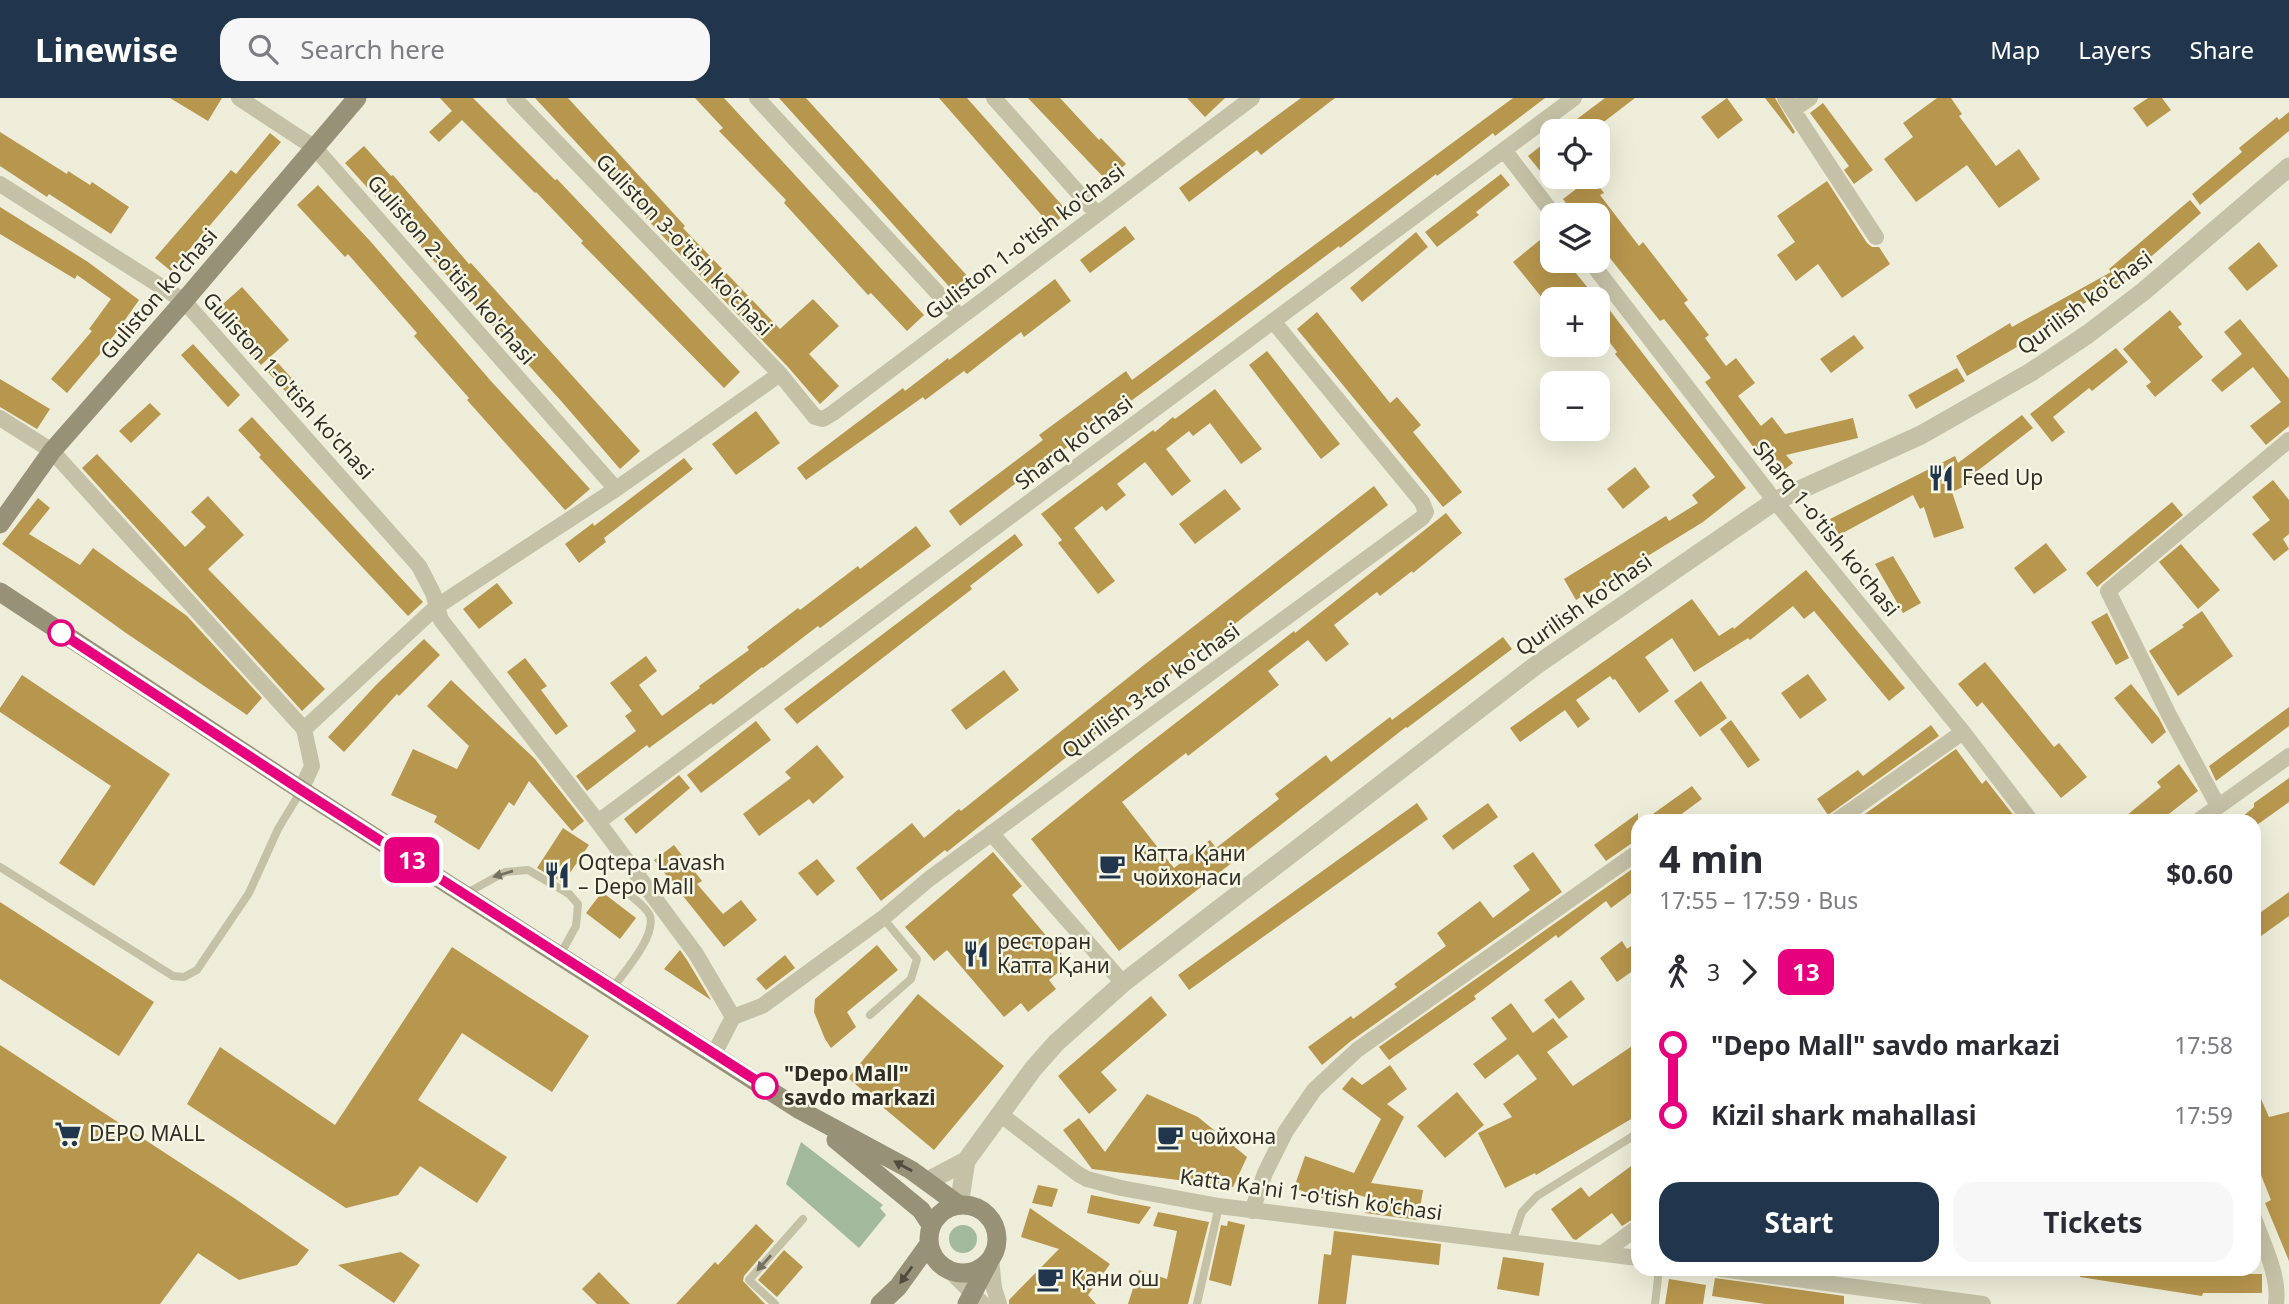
<!DOCTYPE html>
<meta charset="utf-8">
<style>
body{margin:0;font-family:"Noto Sans",sans-serif;background:#f7f7f7;color:#2b2b33;height:100vh;display:flex;flex-direction:column;font-size:26px;white-space:nowrap}
*{box-sizing:border-box;margin:0}
p{font-size:23px;color:#7c7c81}
.icon{flex:none;width:38px;height:38px;fill:none;stroke:currentColor;stroke-width:2;stroke-linecap:round;stroke-linejoin:round}
.map{position:relative;flex:1;overflow:hidden}
.sheet{position:absolute;left:1631px;top:716px;width:630px;height:462px;display:flex;flex-direction:column;background:#fff;border-radius:21px;box-shadow:0 7px 28px #0002}
.sheet>*{flex:none}
.badge{padding:0 14px;border-radius:10px;font-size:24px;line-height:46px}
.fabs{position:absolute;left:1540px;top:21px;display:grid;gap:14px}
.fabs a{display:grid;place-items:center;width:70px;height:70px;border-radius:14px;background:#fff;box-shadow:0 7px 28px #0002;font-size:35px}
.map>.badge{position:absolute;translate:-50% -50%;box-shadow:0 0 0 4px #fff}
.legs{display:flex;align-items:center;gap:10px;height:77px;padding:0 28px;font-size:23px}
.legs p{margin-inline-start:auto}
.head{display:flex;align-items:center;justify-content:space-between;height:119px;padding:0 28px}
h1{font-size:38px;font-weight:700;line-height:52px}
.cta{display:flex;gap:14px;margin-top:auto;padding:14px 28px}
.cta a{flex:1;height:80px;border-radius:21px;background:#21364d;color:#fff;font-size:28px;font-weight:700;line-height:80px;text-align:center}
.cta a+a{background:#f7f7f7;color:#2b2b33}
ul{padding:0 28px;list-style:none}
li{display:flex;align-items:center;gap:24px;height:70px;font-size:26px}
li i{display:grid;place-items:center;width:10px;height:100%;margin:0 9px;background:currentColor}
li i::after{content:'';width:18px;height:18px;margin:-9px;border:5px solid;border-radius:50%;background:#fff}
li p{margin-inline-start:auto}
li:first-child i{background:linear-gradient(#0000 50%,currentColor 0)}
li:last-child i{background:linear-gradient(currentColor 50%,#0000 0)}
header{display:flex;align-items:center;gap:42px;box-sizing:border-box;height:98px;padding:0 35px;background:#21364d;color:#fff}
header strong{font-size:33px}
nav{display:flex;gap:38px;margin-inline-start:auto;font-size:24px}
.search{width:490px;height:63px;background:#f7f7f7;display:flex;align-items:center;gap:18px;box-sizing:border-box;padding:0 24px;border-radius:21px;color:#7c7c81;font-size:26px}
.map>svg:first-child{display:block}
.green{fill:#a2ba9b}
.building{fill:#b7964d}
.lines{fill:none;stroke-linecap:round;stroke-linejoin:round}
.service{stroke:#c4c1a6;stroke-width:8}
.minor{stroke:#c4c1a6;stroke-width:16}
.tertiary{stroke:#c4c1a6;stroke-width:19}
.secondary{stroke:#979178;stroke-width:19}
.oneway{fill:#737060}
.oneway2{fill:#504c3f}
.line-1-casing{stroke:#fff;stroke-width:16}
.line-1{stroke:#e6007e;stroke-width:10}
.stop-1-dot{fill:#fff;stroke:#e6007e;stroke-width:3.5}
.labels{text-anchor:middle;stroke-width:5;stroke-linejoin:round;paint-order:stroke}
.street-label{font-size:21px;fill:#312e26;stroke:#f6f6e4}
.poi-label{font-size:21px;fill:#312e26;stroke:#f6f6e4;text-anchor:start}
.stop-label{font-size:21px;font-weight:bold;fill:#312e26;stroke:#f6f6e4;text-anchor:start}
</style>
<header>
<strong>Linewise</strong>
<div class="search"><svg class="icon" aria-label="search" viewBox="0 0 24 24"><circle cx="10" cy="10" r="6"/><path d="M15 15l6 6"/></svg>Search here</div>
<nav><a>Map</a><a>Layers</a><a>Share</a></nav>
</header>
<div class="map">
<svg width="2289" height="1206" viewBox="0 0 2289 1206">
<rect width="100%" height="100%" fill="#ededd9"/>
<path class="green" d="M801 1044 883 1107 880 1110 886 1117 859 1150 786 1086Z
M949 1141a14 14 0 1 1 28 0a14 14 0 1 1-28 0Z"/>
<path class="building" d="M170 0H222L208 23Z
M440 0H473L555 82 557 81 740 274 724 290 581 145 583 143 536 94 535 95 462 22 439 44 429 34 452 13Z
M535 0H568L685 128 683 130 780 231 813 201 839 228 809 256 839 288 820 306 788 269 671 147Z
M695 0H724L924 217 907 233 871 195 868 197 784 105 786 102 719 33 723 30Z
M779 0H806L970 181 955 195Z
M939 0H967L1068 114 1051 128Z
M1028 0H1060L1099 42 1101 40 1126 66 1107 83Z
M1187 0H1225L1205 19Z
M1301 0H1335L1261 57 1257 52 1189 104 1179 90Z
M1513 0H1545L1495 38 1493 35 1437 78 1436 76 1340 150 1339 148 1157 284 1055 358 1054 356 960 428 949 413 1043 342 1039 337 1126 273 1132 282Z
M1605 0H1635L1592 33H1561Z
M1727 0 1743 22 1718 41 1701 19Z
M1765 0H1775L1795 34 1793 36Z
M1937 0H1951L1962 16 1959 18 1996 68 2019 51 2040 81 1999 110 1967 67 1916 104 1884 61 1913 39 1903 25Z
M2148 0H2162L2171 12 2147 29 2133 10Z
M1823 5 1873 72 1854 86 1844 72 1849 68 1810 15Z
M2289 14V33L2200 107 2192 96 2242 54 2239 50 2277 19 2279 22Z
M0 34 67 76 68 73 90 87 92 84 129 109 111 136 49 96 47 99 0 68Z
M270 35 281 44 171 173 155 160 231 72 236 76Z
M1552 39V66L1541 74 1528 58Z
M364 48 391 78 393 77 469 166 471 165 640 353 620 371 562 304 345 65Z
M1501 76 1510 87 1476 114 1479 117 1437 149 1425 134Z
M1592 79 1604 95 1600 97 1639 148 1643 144 1688 202 1684 205 1709 237 1705 240 1726 268 1736 260 1755 285 1738 298 1761 328 1772 319 1785 336 1853 320 1858 340 1786 357 1793 365 1780 375 1761 351 1757 354 1705 284 1711 280 1664 221 1660 223 1598 145V117H1575L1563 101Z
M1827 83 1867 145 1872 149H1879L1890 166 1842 200 1818 166 1796 183 1777 157 1795 144 1777 118Z
M318 87 371 144 490 282 590 391 569 409 565 412 467 302 469 300 414 238 417 235 348 156 345 159 297 107Z
M2190 102 2201 115 2122 184 2062 218 2020 243 2022 246 1967 278 1956 258 2010 225 2012 229 2111 174 2109 171Z
M0 109 88 164 139 202 105 250 67 295 51 281 92 233 89 231 111 201 77 177 75 181 0 136Z
M1125 128 1135 141 1090 175 1080 162Z
M1416 134 1428 149 1362 204 1350 190Z
M1546 137 1552 145V163H1566L1597 201H1543L1513 164Z
M2259 144 2278 168 2247 193 2228 170Z
M1055 181 1071 203 1024 239 1021 234 967 276 964 273 925 302 923 299 806 382 797 370 903 290 905 293 948 260 949 262Z
M242 189 289 242 261 267 214 214Z
M1598 197 1746 390 1703 424 1576 502 1564 481 1666 418 1669 423 1698 405 1692 397 1715 379 1615 256 1617 254 1598 229Z
M2170 212 2182 226 2178 229 2203 259 2155 299 2146 288 2151 284 2123 251Z
M1317 214 1390 305 1397 299 1421 327 1413 334 1462 394 1443 409 1297 231Z
M2240 221 2289 281V328L2266 347 2250 328 2281 304 2253 269 2222 294 2211 282 2242 256 2224 234Z
M1854 237 1864 250 1831 275 1820 261Z
M193 246 240 297 228 309 181 257Z
M2116 250 2128 264 2092 293 2089 290 2053 319 2065 334 2052 344 2030 316Z
M1267 253 1340 346 1321 361 1249 267Z
M278 265 303 293 293 302 268 274Z
M1957 270 1965 283 1916 311 1908 297Z
M0 281 50 311 37 331 0 309Z
M1215 291 1262 351 1241 366 1210 325 1193 338 1189 333 1166 351 1191 383 1172 398 1145 364 1117 386 1126 397 1106 413 1102 408 1074 430 1115 483 1098 496 1058 445 1062 442 1041 416 1153 332 1155 334 1173 319 1175 321Z
M150 305 161 316 131 345 119 333Z
M756 313 780 345 736 377 712 346Z
M2022 317 2033 330 1967 381 1969 386 1952 394 1964 430 1934 440 1924 409 1920 411 1913 397 1839 437 1830 421 1955 358 1958 365Z
M252 319 423 504 408 518 259 359 261 357 238 332Z
M97 356 185 449 206 429 191 414 208 398 244 437 208 471 325 591 302 613 82 370Z
M684 360 693 371 604 440 606 444 579 465 565 446 593 425 594 428Z
M1635 369 1650 389 1623 411 1607 391Z
M2273 382 2289 402V436L2283 441 2289 451 2274 463 2252 436 2270 422 2252 399Z
M1374 388 1388 407 1205 549 947 754 945 752 881 803 856 770 912 725 924 740 959 711 961 713 1144 567Z
M1225 391 1241 411 1195 446 1179 426Z
M38 400 50 410 29 436 80 467 93 450 187 518 262 600 247 617 126 535 2 446Z
M2172 404 2183 417 2097 489 2086 475Z
M1446 415 1462 435 1413 475 1412 473 1380 498 1377 494 1334 527 1349 546 1326 564 1308 542 1268 573 1279 587 1188 658 1186 655 1122 704 1174 770 1210 742 1216 750 1279 701 1275 696 1326 657 1331 664 1390 619 1392 622 1503 539 1512 551 1407 630 1406 629 1119 853 1031 741 1137 655 1294 533 1295 535Z
M916 428 931 448 820 530 818 528 763 570 762 569 713 607 711 605 649 650 647 647 587 693 576 678 636 633 625 618 632 613 610 585 646 558 657 573 639 587 662 618 700 590 699 588 749 552 747 549 798 510 800 512 858 468 860 471Z
M1015 436 1023 447 970 488 972 491 797 626 784 611Z
M2046 445 2067 472 2034 496 2014 470Z
M2181 446 2220 492 2198 511 2159 464Z
M1893 458 1921 505 1903 515 1875 466Z
M1806 472 1905 590 1889 603 1814 513 1804 521 1793 508 1750 542 1748 540 1694 574 1672 540 1645 559 1669 593 1639 615 1615 581 1613 582 1610 578 1576 602 1590 621 1578 630 1565 612 1520 644 1510 630 1692 501 1719 538 1733 529 1734 531Z
M497 485 513 505 479 531 463 511Z
M2202 513 2233 558 2178 598 2149 553 2184 529 2182 527Z
M2107 515 2129 560 2116 567 2091 524Z
M424 541 440 557 399 598 397 596 344 654 328 639 376 587Z
M525 560 547 588 541 592 568 628 556 637 507 574Z
M1985 564 2054 649 2059 645 2087 679 2061 700 1982 604 1977 609 1958 586Z
M1004 572 1019 592 966 632 951 612Z
M1808 576 1827 602 1800 621 1781 595Z
M22 577 170 676 94 788 59 765 111 688 0 614V610Z
M451 582 535 661 584 723 572 733 529 683 514 708 509 704 479 752 434 724 437 718 391 697 413 651 457 671 469 648 427 608Z
M1701 583 1727 620 1700 639 1674 603Z
M2131 586 2159 620 2166 634 2152 646 2114 600Z
M2289 609V628L2216 683 2209 668Z
M1731 622 1760 662 1748 670 1720 631Z
M756 623 771 642 701 695 687 677Z
M1931 627 1939 638 1828 717 1817 701 1858 672 1863 678Z
M817 647 844 679 813 706 809 701 759 738 743 716 791 680 785 674Z
M1956 651 1982 686 1986 682 2018 723H1855Z
M2179 666 2198 693 2160 723H2120L2161 689 2157 684Z
M679 677 690 690 636 736 624 721Z
M2289 680V704L2254 729V723H2237L2254 709V705Z
M1692 688 1702 701 1672 723H1643Z
M1417 705 1428 721 1189 892 1178 877Z
M1488 705 1498 719 1453 752 1442 738Z
M1638 715V744L1632 745 1606 763 1594 747Z
M563 730 589 747 563 785 537 770Z
M674 747 702 783 697 786 723 816 741 802 757 822 724 849 654 762Z
M993 754 1022 788 1012 797 1069 865 1049 882 1056 891 1028 914 1021 905 1004 919 947 852 934 863 905 829Z
M1533 754 1562 794 1351 943 1322 967 1308 949 1351 918 1353 921 1397 889 1394 886 1446 848 1437 835 1480 803 1493 820 1530 792 1513 768Z
M817 761 835 783 817 798 798 775Z
M1638 767V790L1611 810 1606 803 1558 840 1556 837 1474 898 1476 901 1389 962 1379 949Z
M602 794 636 820 620 841 586 815Z
M2289 794V818L2254 843V819Z
M0 804 154 904 119 958 0 881Z
M1622 843 1627 851 1638 843V869L1617 884 1600 860Z
M877 847 898 872 847 914 856 929 831 950 825 941 814 914 815 901Z
M452 849 589 938 552 994 462 935 418 1002 507 1059 477 1105 420 1068 398 1097 346 1110 187 1006 220 949 335 1027Z
M680 852 687 862 711 902 664 871Z
M785 857 795 870 766 892 756 881Z
M1571 882 1585 901 1559 921 1544 902Z
M918 896 1004 968 934 1052 848 980Z
M1151 898 1167 917 1101 974 1117 992 1089 1016 1058 978Z
M1511 905 1533 935 1553 920 1568 939 1547 954 1573 988 1638 944V1017L1536 1077 1535 1075 1505 1090 1478 1035 1512 1019 1503 1006 1537 981 1518 956 1485 981 1473 966 1507 941 1491 920Z
M0 947 234 1100 309 1152 297 1167 239 1182 198 1155 160 1206H0Z
M1390 967 1407 991 1387 1006 1404 1019 1371 1085 1423 1092 1418 1122 1365 1115 1368 1100 1341 1091 1336 1105 1294 1090 1305 1058 1354 1075 1381 1021 1342 991 1352 979 1362 987Z
M2254 985 2269 1019 2289 1014V1163L2265 1105 2271 1102 2261 1077 2254 1080Z
M1457 994 1484 1027 1445 1060 1417 1028Z
M1147 996 1198 1019 1247 1059 1233 1089 1092 1071 1063 1032 1079 1020 1105 1054Z
M1638 1063V1118L1622 1128 1612 1115 1576 1142 1573 1141 1551 1111 1581 1089 1589 1099Z
M1038 1087 1058 1091 1052 1109 1032 1105Z
M1091 1097 1151 1109 1139 1126 1087 1115Z
M1030 1110 1110 1166 1088 1197 1096 1206H1009V1202L1059 1151 1021 1139Z
M1158 1114 1209 1124 1188 1206H1128L1139 1172 1167 1181 1177 1133 1153 1128Z
M1228 1123 1245 1127 1231 1188 1209 1182 1221 1127 1227 1128Z
M756 1126 774 1143 744 1178 743 1183 765 1206H676L715 1164 718 1167Z
M1334 1133 1441 1146 1439 1167 1352 1157 1346 1206H1318L1324 1156 1331 1157Z
M784 1152 803 1169 777 1199 758 1182Z
M401 1154 420 1167 394 1205 338 1167Z
M1503 1159 1544 1165 1539 1198 1497 1191Z
M2081 1171H2207L2206 1176H2262V1195H2203L2202 1198 2080 1179Z
M599 1174 630 1206H597L582 1191Z
M1715 1180 1844 1198V1206H1765L1712 1198Z
M1669 1181 1706 1187 1703 1206H1665Z"/>
<g class="lines">
<path class="service" d="M0 769 173 878 184 879 197 872 249 795 278 731 301 693
M465 796 505 774 528 772 569 796 578 806 576 828 560 857
M612 891C624 874 656 839 650 818 647 809 634 801 627 794
M870 917 911 881 917 861 883 820
M1512 1144 1522 1114 1537 1098 1638 1035
M775 1206 749 1182 803 1121
M1197 1206 1219 1108
M1655 1206 1659 1171"/>
<path class="minor" d="M239 0 315 50 616 391
M514 0 780 276 815 319 823 321 833 315 1252 0
M757 0 960 219
M994 0 1097 116
M1785 0 1876 139
M1793 12 1810 0
M1504 52 1554 117
M0 86 184 203 419 468 433 495 441 522 598 724 696 856 733 919
M1590 163 1775 403 1963 634 2031 723
M0 320 52 353 304 631
M301 692 312 668 304 631 436 509 616 391 780 276
M2218 708 2169 617 2108 493 2289 342
M1836 723 1963 634
M2198 723 2289 658
M598 724 1574 0
M991 735 1123 885
M714 956 733 919 762 908 883 820 929 781 1422 420 1426 414 1422 404 1273 223
M1000 1016 1078 1076 1087 1081 1121 1090 1219 1108 1638 1160
M1252 1113 1265 1075 1286 1033 1314 992 1357 952 1638 754
M2254 1120C2263 1146 2280 1178 2276 1206
M1603 1155 1638 1129
M991 1160 994 1190 999 1206
M1720 1171 1983 1206
M949 1172 983 1206"/>
<path class="tertiary" d="M928 1083 966 1063
M959 1107 966 1063 1033 971 1056 945 1123 885 1535 568 1775 403 1921 337 2031 274 2088 236 2144 193 2289 69"/>
<path class="secondary" d="M0 426 52 353 184 203 357 0
M0 494 301 692 800 1012 911 1072 959 1107
M836 1042 921 1112 931 1127
M929 1141a34 34 0 1 1 68 0a34 34 0 1 1-68 0Z
M880 1206 898 1189 929 1146
M967 1206 989 1164"/>
</g>
<defs><path id="oneway-solid" d="M-6-.8H1V-3.2L6.5 0L1 3.2V.8H-6Z" transform="scale(1.75)"/></defs>
<g class="oneway">
<use href="#oneway-solid" transform="translate(503 776) rotate(163)"/>
<use href="#oneway-solid" transform="translate(764 1165) rotate(132)"/>
</g>
<g class="oneway2">
<use href="#oneway-solid" transform="translate(903 1068) rotate(-151)"/>
<use href="#oneway-solid" transform="translate(906 1177) rotate(126)"/>
</g>
<g class="lines">
<g class="line-1-casing">
<path id="line-1" d="M61 535 301 692 765 988"/>
</g>
<use href="#line-1" class="line-1"/>
</g>
<defs>
<g id="restaurant-bare" transform="scale(2.1)"><path d="M-5-6h1v4h1v-4h1v4h1v-4h1v5L-1.5 .5V6h-2V.5L-5-1ZM5-6V6H3V1.5H1.5Q1.5-4 5-6Z" fill="#21364d" stroke="#f6f6e4" stroke-width="2.5" paint-order="stroke"/></g>
<g id="cafe-bare" transform="scale(2.1)"><path d="M-5.5-4.5H6V0H3Q3 3.5 0 3.5H-2.5Q-5.5 3.5-5.5 0ZM3-3.2v2h1.7v-2ZM-6 4.5H4V6H-6Z" fill="#21364d" stroke="#f6f6e4" stroke-width="2.5" paint-order="stroke"/></g>
<g id="supermarket-bare" transform="scale(2.1)"><path d="M-6-5.5h2.5l.6 2H6L4.5 2H-2.5L-4.4-4H-6ZM-1.5 3.2a1.3 1.3 0 1 0 .1 0ZM3 3.2a1.3 1.3 0 1 0 .1 0Z" fill="#21364d" stroke="#f6f6e4" stroke-width="2.5" paint-order="stroke"/></g>
</defs>
<g fill-rule="evenodd">
<use href="#restaurant-bare" x="1941" y="380"/>
<use href="#cafe-bare" x="1112" y="768"/>
<use href="#restaurant-bare" x="557" y="777"/>
<use href="#restaurant-bare" x="976" y="856"/>
<use href="#supermarket-bare" x="68" y="1036"/>
<use href="#cafe-bare" x="1170" y="1039"/>
<use href="#cafe-bare" x="1050" y="1181"/>
</g>
<g class="stop-1-dot">
<circle cx="61" cy="535" r="12"/>
<circle cx="765" cy="988" r="12"/>
</g>
<g class="labels">
<g class="street-label">
<text transform="translate(1025 144) rotate(-37)" y="7">Guliston 1-o'tish ko'chasi</text>
<text transform="translate(684 147) rotate(46)" y="7">Guliston 3-o'tish ko'chasi</text>
<text transform="translate(451 172) rotate(49)" y="7">Guliston 2-o'tish ko'chasi</text>
<text transform="translate(159 196) rotate(-49)" y="7">Guliston ko'chasi</text>
<text transform="translate(2085 205) rotate(-36)" y="7">Qurilish ko'chasi</text>
<text transform="translate(288 288) rotate(48)" y="7">Guliston 1-o'tish ko'chasi</text>
<text transform="translate(1074 345) rotate(-37)" y="7">Sharq ko'chasi</text>
<text transform="translate(1826 431) rotate(51)" y="7">Sharq 1-o'tish ko'chasi</text>
<text transform="translate(1584 507) rotate(-35)" y="7">Qurilish ko'chasi</text>
<text transform="translate(1151 593) rotate(-36)" y="7">Qurilish 3-tor ko'chasi</text>
<text transform="translate(1311 1097) rotate(8)" y="7">Katta Ka'ni 1-o'tish ko'chasi</text>
</g>
<g class="poi-label">
<text x="1962" y="387">Feed Up</text>
<text x="1133" y="763">Катта Қани<tspan x="1133" dy="24">чойхонаси</tspan></text>
<text x="578" y="772">Oqtepa Lavash<tspan x="578" dy="24">– Depo Mall</tspan></text>
<text x="997" y="851">ресторан<tspan x="997" dy="24">Катта Қани</tspan></text>
<text x="89" y="1043">DEPO MALL</text>
<text x="1191" y="1046">чойхона</text>
<text x="1071" y="1188">Қани ош</text>
</g>
<g class="stop-label">
<text x="784" y="983">"Depo Mall"<tspan x="784" dy="24">savdo markazi</tspan></text>
</g>
</g>
</svg>
<div class="fabs">
<a><svg class="icon" aria-label="locate" viewBox="0 0 24 24"><circle cx="12" cy="12" r="6"/><path d="M12 2v4M12 18v4M2 12h4M18 12h4"/></svg></a>
<a><svg class="icon" aria-label="layers" viewBox="0 0 24 24"><path d="M12 4l9 5-9 5-9-5zM3 14l9 5 9-5"/></svg></a>
<a>+</a>
<a>−</a>
</div>
<b class="badge" style="left:412px;top:762px;background:#e6007e;color:#fff">13</b>
<section class="sheet">
<div class="head"><div><h1>4 min</h1><p>17:55 – 17:59 · Bus</p></div><b>$0.60</b></div>
<div class="legs"><svg class="icon" aria-label="walk" viewBox="0 0 24 24"><circle cx="13" cy="4" r="2"/><path d="M13 8l-2 6 4 7M11 14l-3 7M7 12l3-4h3l4 4"/></svg>3<svg class="icon" aria-label="forward" viewBox="0 0 24 24"><path d="M9 5l7 7-7 7"/></svg><b class="badge" style="background:#e6007e;color:#fff">13</b></div>
<ul>
<li><i style="color:#e6007e"></i><b>&quot;Depo Mall&quot; savdo markazi</b><p>17:58</p></li>
<li><i style="color:#e6007e"></i><b>Kizil shark mahallasi</b><p>17:59</p></li>
</ul>
<div class="cta"><a>Start</a><a>Tickets</a></div>
</section>
</div>
